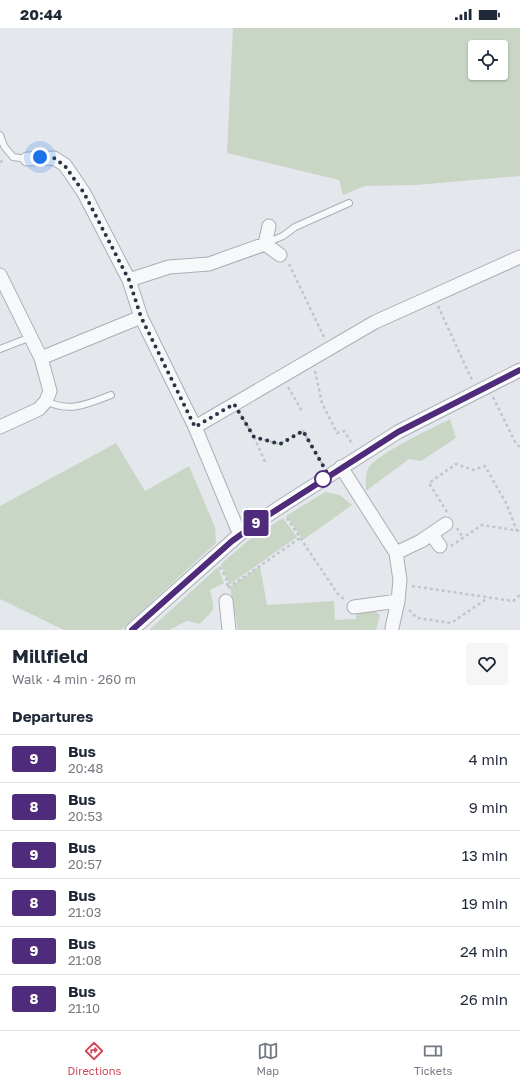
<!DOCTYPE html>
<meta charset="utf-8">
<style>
body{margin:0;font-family:"Golos Text",sans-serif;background:#f6f6f7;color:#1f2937;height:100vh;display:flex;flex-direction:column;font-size:15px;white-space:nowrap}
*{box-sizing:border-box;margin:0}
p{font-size:13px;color:#747a83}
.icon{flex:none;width:22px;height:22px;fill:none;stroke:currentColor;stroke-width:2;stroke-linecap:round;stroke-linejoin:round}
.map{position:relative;height:602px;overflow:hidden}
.details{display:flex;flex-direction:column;background:#fff;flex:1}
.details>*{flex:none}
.badge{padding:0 8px;border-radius:3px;font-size:14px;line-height:26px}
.tools{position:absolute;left:468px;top:12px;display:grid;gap:8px}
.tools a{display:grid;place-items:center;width:40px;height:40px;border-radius:4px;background:#fff;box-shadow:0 1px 3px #0004;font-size:20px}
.you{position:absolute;width:20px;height:20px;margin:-10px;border:3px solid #fff;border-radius:50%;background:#1a73e8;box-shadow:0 0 0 6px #1a73e833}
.map>.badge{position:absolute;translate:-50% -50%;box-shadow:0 0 0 2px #fff}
h2{padding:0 12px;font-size:15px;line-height:36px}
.round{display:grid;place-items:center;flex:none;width:42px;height:42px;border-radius:4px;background:#f6f6f7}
.overview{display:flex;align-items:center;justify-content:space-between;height:68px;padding:0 12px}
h1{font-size:19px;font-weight:700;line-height:30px}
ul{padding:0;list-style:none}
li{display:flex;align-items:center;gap:12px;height:48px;padding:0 12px;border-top:1px solid #e0e1e3}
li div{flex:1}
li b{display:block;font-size:15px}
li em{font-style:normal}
li .badge{min-width:44px;font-weight:700;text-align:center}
.status{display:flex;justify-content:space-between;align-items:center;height:28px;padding:0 20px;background:#fff;direction:ltr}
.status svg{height:11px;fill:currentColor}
.menu{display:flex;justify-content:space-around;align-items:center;height:56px;border-top:1px solid #e0e1e3;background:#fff;font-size:11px;color:#747a83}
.menu a{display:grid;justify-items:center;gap:2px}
.menu .current{color:#d1495b}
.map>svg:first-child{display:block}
.green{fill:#c9d6c5;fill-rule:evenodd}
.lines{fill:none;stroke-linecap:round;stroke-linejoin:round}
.lane-casing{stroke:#a9aeb7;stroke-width:8}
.street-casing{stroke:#a9aeb7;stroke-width:15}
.path{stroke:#c2c5cb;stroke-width:2.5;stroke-dasharray:3 3;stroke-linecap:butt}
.lane{stroke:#f7f8fa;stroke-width:6}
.street{stroke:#f7f8fa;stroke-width:13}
.line-casing{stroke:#fff;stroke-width:9}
.line{stroke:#4e2b7b;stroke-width:6}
.walk{stroke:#2b3445;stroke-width:4;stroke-dasharray:0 7.2}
.stop-dot{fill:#fff;stroke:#4e2b7b;stroke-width:2}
</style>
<div class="status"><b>20:44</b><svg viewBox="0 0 49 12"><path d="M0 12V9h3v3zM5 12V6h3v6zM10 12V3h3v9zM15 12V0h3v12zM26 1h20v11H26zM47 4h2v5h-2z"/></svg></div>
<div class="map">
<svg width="520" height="602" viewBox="0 0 520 602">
<rect width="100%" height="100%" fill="#e4e7ec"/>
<path class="green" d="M233 0H520V148L416 157 365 158 343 167 339 152 227 125ZM475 19H501V45H475Z
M450 391 456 410 421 433 409 431 366 463C366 456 365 447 368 441 375 426 433 400 450 391Z
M116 415 145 463 189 438 215 499 216 515 121 602H64L0 571V478Z
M325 464 340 467 352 477 303 512 286 488Z
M283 490 297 509 229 557 221 536 250 511Z
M260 538 267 577 334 573 335 592 356 591V583L372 581 380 587 376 602H238L230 559Z
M218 539 224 555 210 562C216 586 215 579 200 596L187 593 169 602H149Z"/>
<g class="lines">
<g class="lane-casing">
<path id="lane" d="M0 107 4 118 13 129 27 131
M266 215 283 208 295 199 349 175
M0 321 31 309
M46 373C69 385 88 376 111 367"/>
</g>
<g class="street-casing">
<path id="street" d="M27 131 54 130 65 137 84 165 129 252 141 289 195 399 237 500 241 505
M265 216 269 198
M0 247 41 330 50 363 46 373 39 381 0 399
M129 252 169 239 209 236 265 216 280 227
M41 330 141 289
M195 399 375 294 520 229
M341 439 396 525 400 552 398 573 392 600
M431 506 440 518
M396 525 421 513 446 496
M226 573 229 602
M354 579 398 573
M132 602 241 505 280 479 398 404 520 342"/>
</g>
<path class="path" d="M0 134 5 132
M289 236 324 309
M438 278 472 352
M315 343 322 375 337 405 344 403 353 417
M288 359 302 383
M493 369 516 416 520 419
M241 387 254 409 279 416 303 403 323 437
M254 409 266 436
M447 484 429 455 456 436 473 442 485 438 506 475 517 503
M287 490 337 565 345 572
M457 500 463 510
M451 518 482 497 520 503
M220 539 226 550 228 560
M412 558 513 573 520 567
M228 560 300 510
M409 582 417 590 451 595 488 570"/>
<use href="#lane" class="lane"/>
<use href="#street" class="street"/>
</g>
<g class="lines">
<g class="line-casing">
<path id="line" d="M132 602 232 513 267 488 398 404 520 342"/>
</g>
<use href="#line" class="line"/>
<path class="walk" d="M40 129 54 130 65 138 84 165 129 252 141 289 195 399 234 376 254 409 280 416 303 403 329 448 323 451"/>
</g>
<circle class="stop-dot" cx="323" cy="451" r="8"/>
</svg>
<div class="tools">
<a><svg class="icon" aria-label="locate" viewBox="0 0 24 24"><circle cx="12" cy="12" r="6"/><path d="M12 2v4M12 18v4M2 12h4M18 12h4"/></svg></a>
</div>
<div class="you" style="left:40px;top:129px"></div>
<b class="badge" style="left:256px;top:495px;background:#4e2b7b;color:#fff">9</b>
</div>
<section class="details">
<div class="overview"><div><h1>Millfield</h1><p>Walk · 4 min · 260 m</p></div><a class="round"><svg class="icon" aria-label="heart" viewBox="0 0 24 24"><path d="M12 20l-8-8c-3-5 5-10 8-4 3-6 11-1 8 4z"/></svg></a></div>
<h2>Departures</h2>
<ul>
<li><span class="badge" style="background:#4e2b7b;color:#fff">9</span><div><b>Bus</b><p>20:48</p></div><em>4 min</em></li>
<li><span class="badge" style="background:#4e2b7b;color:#fff">8</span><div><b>Bus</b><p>20:53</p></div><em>9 min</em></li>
<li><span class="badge" style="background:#4e2b7b;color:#fff">9</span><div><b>Bus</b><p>20:57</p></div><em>13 min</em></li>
<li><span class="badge" style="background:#4e2b7b;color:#fff">8</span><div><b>Bus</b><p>21:03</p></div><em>19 min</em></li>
<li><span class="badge" style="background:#4e2b7b;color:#fff">9</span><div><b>Bus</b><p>21:08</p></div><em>24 min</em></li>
<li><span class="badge" style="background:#4e2b7b;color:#fff">8</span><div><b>Bus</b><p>21:10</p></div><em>26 min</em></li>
</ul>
</section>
<nav class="menu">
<a class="current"><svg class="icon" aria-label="directions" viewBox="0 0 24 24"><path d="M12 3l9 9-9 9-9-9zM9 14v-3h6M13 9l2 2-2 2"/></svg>Directions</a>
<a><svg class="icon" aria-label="map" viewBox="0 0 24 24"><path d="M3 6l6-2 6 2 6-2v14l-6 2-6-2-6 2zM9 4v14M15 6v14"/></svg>Map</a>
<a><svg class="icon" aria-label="tickets" viewBox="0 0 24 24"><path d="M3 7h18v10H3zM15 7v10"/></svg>Tickets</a>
</nav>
